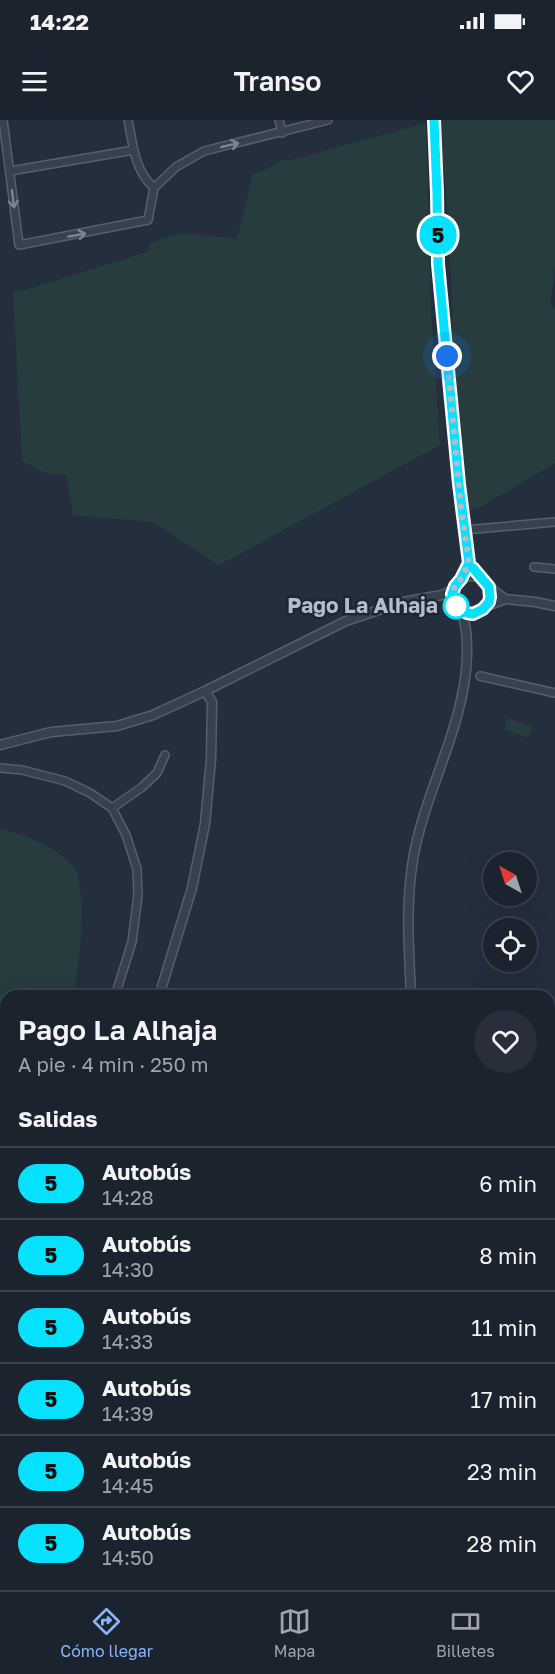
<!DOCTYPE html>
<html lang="es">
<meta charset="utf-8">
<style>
body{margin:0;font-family:"Golos Text",sans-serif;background:#282f3a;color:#f1f3f6;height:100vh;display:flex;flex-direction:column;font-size:22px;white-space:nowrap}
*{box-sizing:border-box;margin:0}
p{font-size:20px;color:#a0a4aa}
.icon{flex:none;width:33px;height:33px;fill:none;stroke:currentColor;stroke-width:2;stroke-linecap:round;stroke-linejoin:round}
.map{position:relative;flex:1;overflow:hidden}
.panel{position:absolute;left:0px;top:870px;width:555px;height:600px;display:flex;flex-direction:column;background:#1b232e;border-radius:18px 18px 0 0;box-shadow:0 6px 24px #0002,0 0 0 2px #39404a}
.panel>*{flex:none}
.badge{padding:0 12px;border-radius:20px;font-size:21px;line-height:39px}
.needle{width:39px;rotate:321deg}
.tools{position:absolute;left:483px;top:732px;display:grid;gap:12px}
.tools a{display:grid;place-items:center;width:54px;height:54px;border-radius:50%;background:#1b232e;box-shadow:0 6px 24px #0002,0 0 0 2px #39404a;font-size:30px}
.you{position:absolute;width:30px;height:30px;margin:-15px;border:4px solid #fff;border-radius:50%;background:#1a73e8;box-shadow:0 0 0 9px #1a73e833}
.map>.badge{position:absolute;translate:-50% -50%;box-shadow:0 0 0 3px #fff}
h2{padding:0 18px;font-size:22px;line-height:54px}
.round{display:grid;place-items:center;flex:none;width:63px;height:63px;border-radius:32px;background:#282f3a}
.head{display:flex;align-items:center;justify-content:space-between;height:102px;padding:0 18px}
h1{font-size:28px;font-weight:600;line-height:45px}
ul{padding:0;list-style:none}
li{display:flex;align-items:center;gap:18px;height:72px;padding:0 18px;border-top:2px solid #39404a}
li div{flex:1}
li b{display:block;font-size:22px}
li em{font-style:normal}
li .badge{min-width:66px;font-weight:700;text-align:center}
.status{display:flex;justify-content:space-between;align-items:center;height:42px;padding:0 30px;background:#1b232e;direction:ltr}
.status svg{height:16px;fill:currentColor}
header{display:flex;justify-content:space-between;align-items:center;height:78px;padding:0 18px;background:#1b232e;font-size:27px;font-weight:600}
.tab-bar{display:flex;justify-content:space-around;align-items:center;height:84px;border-top:2px solid #39404a;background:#1b232e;font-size:16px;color:#a0a4aa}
.tab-bar a{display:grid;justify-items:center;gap:3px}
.tab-bar .active{color:#8ab4f8}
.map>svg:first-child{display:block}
.green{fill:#263c3f}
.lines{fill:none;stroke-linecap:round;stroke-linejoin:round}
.minor-casing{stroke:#565f6c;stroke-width:10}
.tertiary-casing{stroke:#565f6c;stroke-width:11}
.minor{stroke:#38414e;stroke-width:7}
.tertiary{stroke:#38414e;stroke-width:8}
.oneway{stroke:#7c8592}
.line-casing{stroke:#fff;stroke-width:14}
.line{stroke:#06e1fe;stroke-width:9}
.walk{stroke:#b4bcc9;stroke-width:6;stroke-dasharray:0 10.8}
.stop-dot{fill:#fff;stroke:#06e1fe;stroke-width:3}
.labels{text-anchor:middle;stroke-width:5;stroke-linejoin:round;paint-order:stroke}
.stop-label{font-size:21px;font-weight:bold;fill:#b4bcc9;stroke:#1d2633;text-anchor:end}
</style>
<div class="status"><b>14:22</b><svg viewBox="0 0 49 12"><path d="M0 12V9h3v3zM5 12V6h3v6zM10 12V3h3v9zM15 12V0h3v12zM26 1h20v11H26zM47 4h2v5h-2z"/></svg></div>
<header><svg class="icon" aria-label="menu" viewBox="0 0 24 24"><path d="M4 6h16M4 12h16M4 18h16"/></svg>Transo<svg class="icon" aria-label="heart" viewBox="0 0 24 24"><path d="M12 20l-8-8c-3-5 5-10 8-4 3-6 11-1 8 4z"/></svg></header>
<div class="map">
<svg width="555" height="1470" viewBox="0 0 555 1470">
<rect width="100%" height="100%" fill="#242f3e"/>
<path class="green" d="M439 0H555V147L551 179 552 186 555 190V343L505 373 491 379 485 385 471 390 466 388C452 313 454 236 451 160 449 106 445 53 439 0Z
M426 3 431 191 440 325 219 445 153 402 73 395 66 355 48 354 22 341 13 171 25 170 150 131 149 123 181 113 237 119 253 53 267 49 282 40H291Z
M508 598 532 607 528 618 504 609Z
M0 709C22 713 70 732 78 755 79 759 79 765 80 769 85 804 78 841 74 876H6V1328L0 1324Z
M549 975H555V1426L549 1428Z"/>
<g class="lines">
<g class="minor-casing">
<path id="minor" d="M3 0 19 125 148 100 154 68 176 47 204 31 328 0
M128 0C133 24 134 50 154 68
M279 0 282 13
M10 51 134 30
M464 410 555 402
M534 447 555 449
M480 556 555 573
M0 648 22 650 65 661 90 673 112 688 126 715 137 749 138 775 132 822 115 876
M112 688 141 668 157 653 165 635
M549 1446 555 1443
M549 1458 555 1453
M300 1470V1464
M522 1470 531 1464
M534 1470 541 1464"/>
</g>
<g class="tertiary-casing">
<path id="tertiary" d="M434 0 437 73 438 144 464 410 469 443 489 467 505 479
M481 458C473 455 465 455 458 461 454 465 451 472 453 479 459 504 497 495 489 467
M487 486 505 479 535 482 555 486
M0 625 51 612 117 606 153 595 205 571 346 501 403 482 442 475 453 470
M159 876 192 768 205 704 211 639 212 582 205 571
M411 876C409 829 405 781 414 734 427 666 465 605 467 535 467 519 467 506 461 490
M0 1431 6 1433
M498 1464 500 1470
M49 1470 51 1464
M400 1470 405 1464
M521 1470 523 1464"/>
</g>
<use href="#minor" class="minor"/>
<use href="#tertiary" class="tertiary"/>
</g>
<defs><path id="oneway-shaft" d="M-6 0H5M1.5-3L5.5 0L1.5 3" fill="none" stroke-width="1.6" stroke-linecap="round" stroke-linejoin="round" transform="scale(1.5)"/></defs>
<g class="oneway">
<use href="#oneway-shaft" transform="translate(230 25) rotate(-13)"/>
<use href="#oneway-shaft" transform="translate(13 79) rotate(83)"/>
<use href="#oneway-shaft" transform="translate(77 115) rotate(-10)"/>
</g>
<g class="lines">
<g class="line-casing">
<path id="line" d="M434 0 437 73 438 144 459 364 469 443 461 459 455 466 452 474 457 487 467 493 473 494 483 489 489 482 490 477 489 467 473 448"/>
</g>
<use href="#line" class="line"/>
<path class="walk" d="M447 236 461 387 469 443 461 459 457 462 453 470V478L457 487 456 486"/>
</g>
<circle class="stop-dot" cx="456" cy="486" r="12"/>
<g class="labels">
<g class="stop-label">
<text x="438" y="493">Pago La Alhaja</text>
</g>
</g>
</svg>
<div class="tools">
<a><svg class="needle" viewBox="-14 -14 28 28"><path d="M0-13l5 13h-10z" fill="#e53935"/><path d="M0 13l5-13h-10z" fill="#a0a4aa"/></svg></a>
<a><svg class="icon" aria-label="locate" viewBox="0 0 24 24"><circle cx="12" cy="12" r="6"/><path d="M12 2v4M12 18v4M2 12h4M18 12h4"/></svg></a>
</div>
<div class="you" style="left:447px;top:236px"></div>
<b class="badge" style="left:438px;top:115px;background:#06e1fe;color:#111">5</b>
<section class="panel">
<div class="head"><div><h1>Pago La Alhaja</h1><p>A pie · 4 min · 250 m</p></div><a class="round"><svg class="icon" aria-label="heart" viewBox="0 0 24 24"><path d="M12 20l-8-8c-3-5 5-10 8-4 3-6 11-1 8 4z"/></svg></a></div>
<h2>Salidas</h2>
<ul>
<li><span class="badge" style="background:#06e1fe;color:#111">5</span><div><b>Autobús</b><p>14:28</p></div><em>6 min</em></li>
<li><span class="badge" style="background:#06e1fe;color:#111">5</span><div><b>Autobús</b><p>14:30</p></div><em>8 min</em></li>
<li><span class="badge" style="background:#06e1fe;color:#111">5</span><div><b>Autobús</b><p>14:33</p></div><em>11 min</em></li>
<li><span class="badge" style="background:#06e1fe;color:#111">5</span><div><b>Autobús</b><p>14:39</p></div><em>17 min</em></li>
<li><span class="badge" style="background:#06e1fe;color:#111">5</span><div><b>Autobús</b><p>14:45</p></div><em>23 min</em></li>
<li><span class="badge" style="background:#06e1fe;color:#111">5</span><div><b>Autobús</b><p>14:50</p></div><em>28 min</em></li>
</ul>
</section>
</div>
<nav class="tab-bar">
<a class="active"><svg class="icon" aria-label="directions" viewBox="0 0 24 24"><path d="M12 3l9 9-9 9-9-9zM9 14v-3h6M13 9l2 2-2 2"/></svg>Cómo llegar</a>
<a><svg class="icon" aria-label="map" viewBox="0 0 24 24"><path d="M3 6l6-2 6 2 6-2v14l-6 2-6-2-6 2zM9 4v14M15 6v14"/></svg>Mapa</a>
<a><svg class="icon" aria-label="tickets" viewBox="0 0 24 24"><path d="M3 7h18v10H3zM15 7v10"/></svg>Billetes</a>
</nav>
